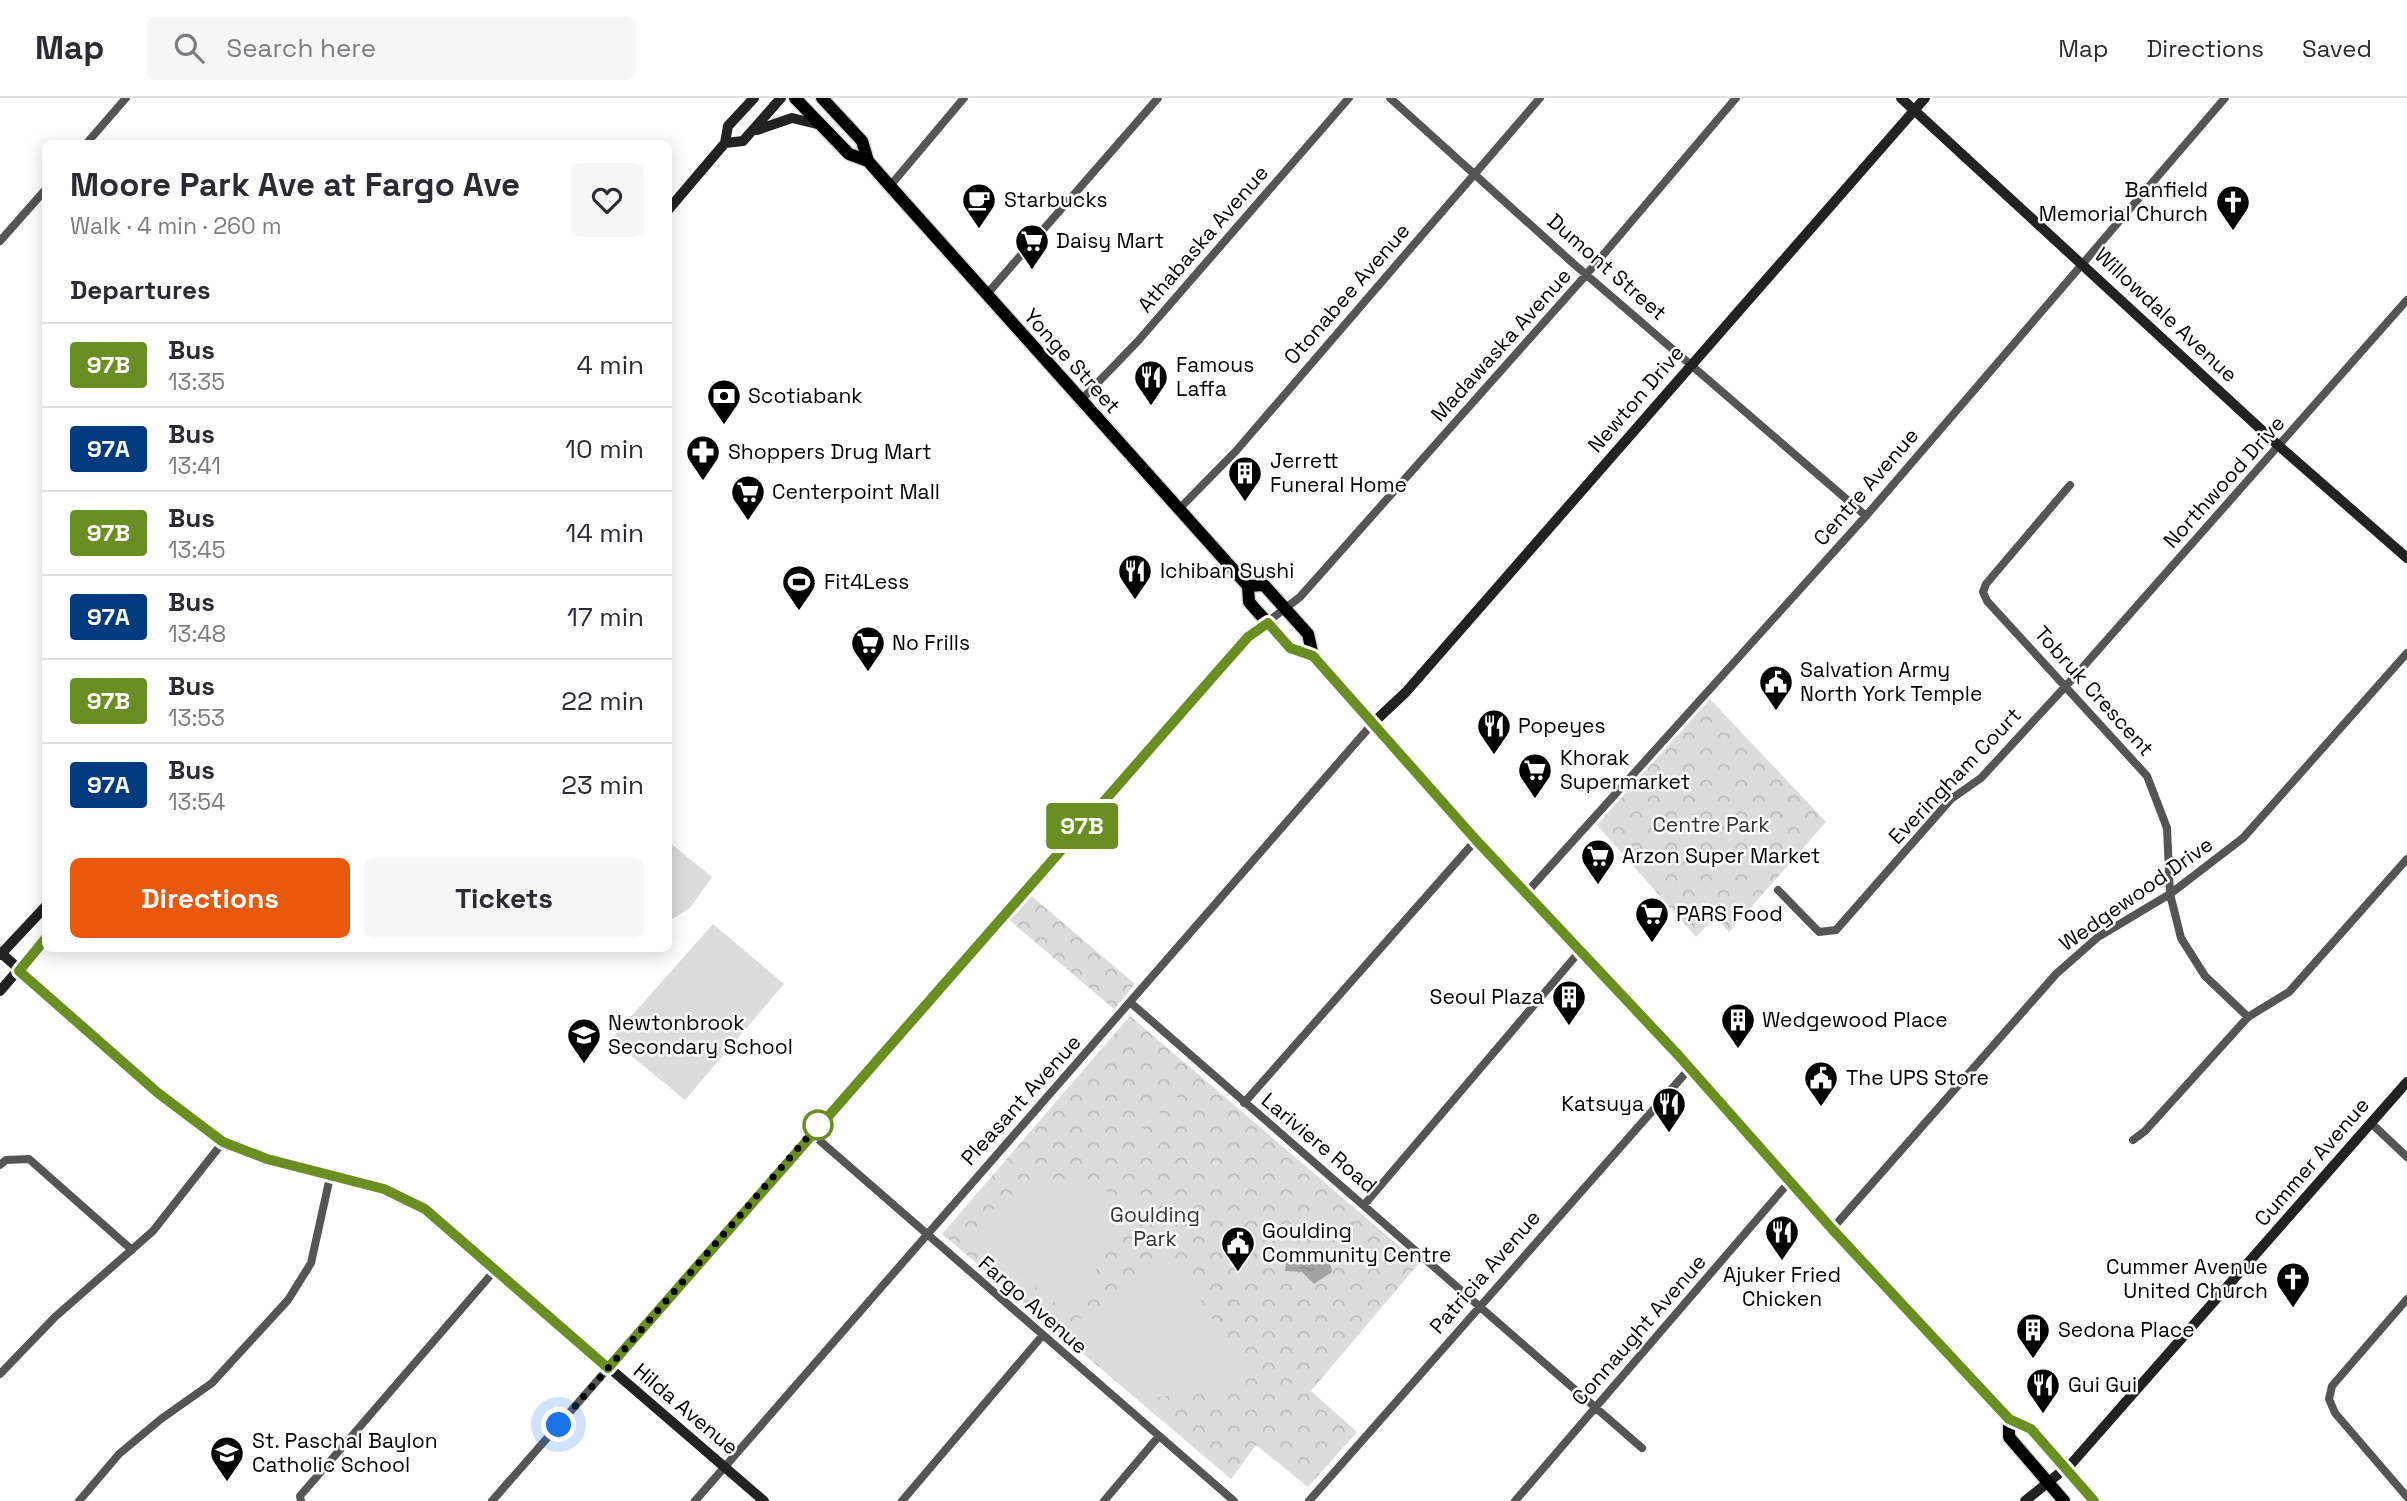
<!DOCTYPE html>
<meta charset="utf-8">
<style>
body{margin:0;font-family:"Space Grotesk",sans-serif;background:#f7f7f7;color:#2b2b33;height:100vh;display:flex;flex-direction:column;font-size:26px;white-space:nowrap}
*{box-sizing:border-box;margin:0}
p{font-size:23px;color:#7c7c81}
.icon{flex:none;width:38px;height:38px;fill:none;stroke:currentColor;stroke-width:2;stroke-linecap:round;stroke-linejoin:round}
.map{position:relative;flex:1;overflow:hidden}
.sheet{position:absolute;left:42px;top:42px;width:630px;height:812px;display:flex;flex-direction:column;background:#fff;border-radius:10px;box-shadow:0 4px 18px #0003}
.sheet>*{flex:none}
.badge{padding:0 14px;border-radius:5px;font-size:24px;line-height:46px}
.you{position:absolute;width:35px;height:35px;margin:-18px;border:5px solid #fff;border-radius:50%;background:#1a73e8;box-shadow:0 0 0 10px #1a73e833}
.map>.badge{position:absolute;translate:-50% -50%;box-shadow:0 0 0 4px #fff}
h2{padding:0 28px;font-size:26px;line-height:63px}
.round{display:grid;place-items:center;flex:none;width:74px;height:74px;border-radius:10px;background:#f7f7f7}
.headline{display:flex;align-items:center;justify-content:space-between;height:119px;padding:0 28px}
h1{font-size:33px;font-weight:600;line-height:52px}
.cta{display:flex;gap:14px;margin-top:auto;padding:14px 28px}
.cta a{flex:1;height:80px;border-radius:10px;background:#ea580c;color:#fff;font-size:28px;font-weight:600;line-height:80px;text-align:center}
.cta a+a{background:#f7f7f7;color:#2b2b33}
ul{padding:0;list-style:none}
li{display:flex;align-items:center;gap:21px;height:84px;padding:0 28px;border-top:2px solid #e1e1e2}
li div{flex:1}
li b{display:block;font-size:26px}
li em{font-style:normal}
li .badge{min-width:77px;font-weight:700;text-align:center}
header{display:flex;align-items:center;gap:42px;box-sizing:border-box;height:98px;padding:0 35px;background:#fff;border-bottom:2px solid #e1e1e2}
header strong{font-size:33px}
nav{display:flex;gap:38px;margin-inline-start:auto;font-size:24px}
.search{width:490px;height:63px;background:#f7f7f7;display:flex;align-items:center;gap:18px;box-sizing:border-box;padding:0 24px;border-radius:10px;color:#7c7c81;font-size:26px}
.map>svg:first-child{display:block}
.forest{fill:url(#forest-crowns)}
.pitch{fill:#dcdcdc}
.water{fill:url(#water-ripples)}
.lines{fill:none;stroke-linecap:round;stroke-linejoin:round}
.primary-casing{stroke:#dbdbdb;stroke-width:15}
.street{stroke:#555;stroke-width:8}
.secondary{stroke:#222;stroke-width:10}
.primary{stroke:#000;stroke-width:12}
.line-casing{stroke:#fff;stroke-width:16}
.line{stroke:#6b8e23;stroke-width:10}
.walk{stroke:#000;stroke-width:7;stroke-dasharray:0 12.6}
.stop-dot{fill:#fff;stroke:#6b8e23;stroke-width:3.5}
.labels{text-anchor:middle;stroke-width:5;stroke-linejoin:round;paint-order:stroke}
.poi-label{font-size:21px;fill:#000;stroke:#fff;text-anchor:start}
.street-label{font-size:21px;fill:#000;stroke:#fff}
.park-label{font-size:21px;fill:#333;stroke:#fff}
</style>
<header>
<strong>Map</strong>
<div class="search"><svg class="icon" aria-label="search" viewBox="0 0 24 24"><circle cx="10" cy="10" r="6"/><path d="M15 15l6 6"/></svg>Search here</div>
<nav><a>Map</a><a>Directions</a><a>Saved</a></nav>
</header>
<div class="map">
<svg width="2407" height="1403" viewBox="0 0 2407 1403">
<defs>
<pattern id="forest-crowns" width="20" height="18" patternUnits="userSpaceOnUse" patternTransform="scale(1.75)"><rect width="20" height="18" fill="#dcdcdc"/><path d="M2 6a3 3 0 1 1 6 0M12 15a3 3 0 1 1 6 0" fill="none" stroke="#bbb"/></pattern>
<pattern id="water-ripples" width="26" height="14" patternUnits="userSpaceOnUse" patternTransform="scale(1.75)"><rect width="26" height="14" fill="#a3a3a3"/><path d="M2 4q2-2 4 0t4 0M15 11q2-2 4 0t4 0" fill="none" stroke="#8b8b8b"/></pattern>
</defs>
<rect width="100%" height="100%" fill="#fff"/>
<path class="forest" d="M1710 601 1826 724 1729 834 1715 819 1696 839 1597 727Z
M1028 795 1135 886 1114 911 1007 820Z
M1130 918 1419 1165 1311 1293 1357 1334 1308 1389 1256 1347 1231 1381 942 1136Z"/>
<path class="pitch" d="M669 744 712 779 690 810 669 823Z
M713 826 784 886 685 1002 611 941Z
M1162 986 1190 1010 1178 1023 1151 999Z
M1147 1004 1175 1028 1164 1041 1136 1016Z
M1133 1021 1160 1046 1149 1058 1121 1034Z
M1078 1082 1137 1105 1069 1215 972 1139 996 1108 1028 1091Z
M1174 1157 1243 1273 1208 1294 1158 1299 1127 1286 1069 1228Z"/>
<path class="water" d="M1296 1151 1301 1152 1310 1163H1330L1332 1174 1314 1186 1302 1174 1285 1173 1287 1158Z"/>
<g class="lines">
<g class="primary-casing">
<path id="primary" d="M795 0 849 56 868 63 890 88 1248 488 1249 504 1290 550 1313 558 1476 742 1690 970 1832 1131 2009 1321 2031 1331 2094 1403
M822 0 862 43 868 63
M1248 488 1264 487 1308 536 1313 558
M2009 1321V1339L2064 1403"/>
</g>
<path class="street" d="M1390 0 1575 167 1866 418
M86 46 126 0
M890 88 964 0
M0 143 46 91
M987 196 1158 0
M1081 302 1138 243 1349 0
M2070 387 1986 486 1983 494 1987 503 2147 678 2167 730 2170 796 2181 840 2205 878 2248 919
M1178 412 1236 353 1540 0
M1778 792 1819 834 1836 832 1951 701 1981 680 2075 578 2407 202
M1527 794 1866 418 2225 0
M1131 905 1642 1350
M1244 1005 1476 742
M2371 1025 2407 1059
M811 1035 1234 1403
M2133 1042 2145 1033 2248 919 2289 894 2407 761
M0 1067 6 1062 29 1061 132 1152
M1364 1107 1580 853
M1832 1131 2056 876 2098 839 2170 796 2243 740 2407 555
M2407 1201 2332 1288 2329 1301 2335 1315 2407 1399
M0 1276 55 1219 153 1133 223 1044
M79 1403 119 1356 161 1321 212 1285 288 1202 311 1165 330 1079
M301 1403 300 1398 496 1171
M492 1403 1248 539 1300 499 1586 177 1736 0
M695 1403 1373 625
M902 1403 1042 1238
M1104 1403 1159 1338
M1309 1403 1690 970
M1515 1403 1790 1083"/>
<path class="secondary" d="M1901 0 2279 348 2407 460
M757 32 792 20 821 27
M725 45 743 43 781 0
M668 112 725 45 728 28 754 0
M1373 625 1406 594 1925 0
M0 854 158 995 223 1044 267 1061 384 1091 425 1111 764 1403
M0 857 46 808
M0 893 46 840
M2025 1403 2072 1365 2407 984"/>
<use href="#primary" class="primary"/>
</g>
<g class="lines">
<g class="line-casing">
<path id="line" d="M46 840 19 873 158 995 223 1044 267 1061 384 1091 425 1111 608 1270 1218 573 1248 539 1268 525 1290 550 1313 558 1476 742 1679 958 1832 1131 2009 1321 2031 1331 2094 1403"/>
</g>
<use href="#line" class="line"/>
<path class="walk" d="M559 1327 818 1027"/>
</g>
<defs>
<g id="cafe-pin" transform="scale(1.75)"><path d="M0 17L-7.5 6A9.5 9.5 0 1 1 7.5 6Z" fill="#000" stroke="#fff"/><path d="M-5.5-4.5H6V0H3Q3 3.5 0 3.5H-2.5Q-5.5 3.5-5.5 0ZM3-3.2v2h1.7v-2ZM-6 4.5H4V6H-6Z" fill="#fff"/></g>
<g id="church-pin" transform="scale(1.75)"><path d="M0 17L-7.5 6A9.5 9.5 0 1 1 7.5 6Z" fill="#000" stroke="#fff"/><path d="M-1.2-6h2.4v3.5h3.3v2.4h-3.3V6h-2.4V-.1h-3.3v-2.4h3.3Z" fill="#fff"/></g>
<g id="supermarket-pin" transform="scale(1.75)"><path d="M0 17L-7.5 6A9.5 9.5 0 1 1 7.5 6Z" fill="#000" stroke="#fff"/><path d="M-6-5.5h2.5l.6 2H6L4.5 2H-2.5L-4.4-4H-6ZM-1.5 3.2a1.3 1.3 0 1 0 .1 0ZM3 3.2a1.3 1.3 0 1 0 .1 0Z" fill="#fff"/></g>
<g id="restaurant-pin" transform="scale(1.75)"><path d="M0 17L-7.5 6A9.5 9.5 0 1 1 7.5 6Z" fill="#000" stroke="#fff"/><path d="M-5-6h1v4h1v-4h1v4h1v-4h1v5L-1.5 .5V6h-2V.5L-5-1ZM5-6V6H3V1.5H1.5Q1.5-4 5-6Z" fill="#fff"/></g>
<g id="bank-pin" transform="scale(1.75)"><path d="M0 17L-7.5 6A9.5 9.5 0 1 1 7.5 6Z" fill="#000" stroke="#fff"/><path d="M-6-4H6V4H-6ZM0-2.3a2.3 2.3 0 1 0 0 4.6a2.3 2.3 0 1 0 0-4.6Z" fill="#fff"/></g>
<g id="pharmacy-pin" transform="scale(1.75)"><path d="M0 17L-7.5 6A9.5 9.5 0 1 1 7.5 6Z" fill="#000" stroke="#fff"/><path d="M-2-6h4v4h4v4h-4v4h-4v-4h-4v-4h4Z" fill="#fff"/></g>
<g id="building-pin" transform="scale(1.75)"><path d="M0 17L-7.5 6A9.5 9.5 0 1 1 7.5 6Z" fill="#000" stroke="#fff"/><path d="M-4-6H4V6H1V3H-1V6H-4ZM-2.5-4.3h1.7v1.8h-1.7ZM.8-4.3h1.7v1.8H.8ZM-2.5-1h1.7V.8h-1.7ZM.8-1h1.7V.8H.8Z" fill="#fff"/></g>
<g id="stadium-pin" transform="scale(1.75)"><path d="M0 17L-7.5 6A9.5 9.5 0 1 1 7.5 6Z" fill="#000" stroke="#fff"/><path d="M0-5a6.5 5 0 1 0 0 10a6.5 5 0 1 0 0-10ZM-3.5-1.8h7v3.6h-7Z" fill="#fff"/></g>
<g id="civic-pin" transform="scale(1.75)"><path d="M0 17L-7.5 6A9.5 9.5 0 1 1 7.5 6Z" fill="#000" stroke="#fff"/><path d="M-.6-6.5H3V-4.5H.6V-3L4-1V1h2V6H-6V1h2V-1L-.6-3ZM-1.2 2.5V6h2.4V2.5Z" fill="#fff"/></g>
<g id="school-pin" transform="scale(1.75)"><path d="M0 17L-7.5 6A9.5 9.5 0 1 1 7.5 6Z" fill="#000" stroke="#fff"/><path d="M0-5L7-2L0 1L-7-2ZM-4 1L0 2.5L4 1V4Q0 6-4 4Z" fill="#fff"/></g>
</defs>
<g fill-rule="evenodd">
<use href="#cafe-pin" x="979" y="102"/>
<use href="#church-pin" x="2233" y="104"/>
<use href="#supermarket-pin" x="1032" y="143"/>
<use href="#restaurant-pin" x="1151" y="279"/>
<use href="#bank-pin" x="724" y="298"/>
<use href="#pharmacy-pin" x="703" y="354"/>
<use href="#building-pin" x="1245" y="375"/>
<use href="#supermarket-pin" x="748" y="394"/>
<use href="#restaurant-pin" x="1135" y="473"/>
<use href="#stadium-pin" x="799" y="484"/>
<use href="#supermarket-pin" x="868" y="545"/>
<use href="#civic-pin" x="1776" y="584"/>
<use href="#restaurant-pin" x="1494" y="628"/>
<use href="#supermarket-pin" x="1535" y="672"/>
<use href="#supermarket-pin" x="1598" y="758"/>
<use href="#supermarket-pin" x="1652" y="816"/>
<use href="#building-pin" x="1569" y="899"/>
<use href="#building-pin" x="1738" y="922"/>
<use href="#school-pin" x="584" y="937"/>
<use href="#civic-pin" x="1821" y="980"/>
<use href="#restaurant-pin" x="1669" y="1006"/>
<use href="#restaurant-pin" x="1782" y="1134"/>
<use href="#civic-pin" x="1238" y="1145"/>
<use href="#church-pin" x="2293" y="1181"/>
<use href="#building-pin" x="2033" y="1232"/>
<use href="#restaurant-pin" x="2043" y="1287"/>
<use href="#school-pin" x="227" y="1355"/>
</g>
<circle class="stop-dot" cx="818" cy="1027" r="14"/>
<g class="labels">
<g class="poi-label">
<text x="2208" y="99" text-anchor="end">Banfield<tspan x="2208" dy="24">Memorial Church</tspan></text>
<text x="1004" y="109">Starbucks</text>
<text x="1056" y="150">Daisy Mart</text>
<text x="1176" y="274">Famous<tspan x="1176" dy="24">Laffa</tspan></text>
<text x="748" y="305">Scotiabank</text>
<text x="728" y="361">Shoppers Drug Mart</text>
<text x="1270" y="370">Jerrett<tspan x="1270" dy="24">Funeral Home</tspan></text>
<text x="772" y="401">Centerpoint Mall</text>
<text x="1160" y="480">Ichiban Sushi</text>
<text x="824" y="491">Fit4Less</text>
<text x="892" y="552">No Frills</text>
<text x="1800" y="579">Salvation Army<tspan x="1800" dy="24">North York Temple</tspan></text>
<text x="1518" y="635">Popeyes</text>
<text x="1560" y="667">Khorak<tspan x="1560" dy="24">Supermarket</tspan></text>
<text x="1622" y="765">Arzon Super Market</text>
<text x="1676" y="823">PARS Food</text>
<text x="1544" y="906" text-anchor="end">Seoul Plaza</text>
<text x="1762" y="929">Wedgewood Place</text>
<text x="608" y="932">Newtonbrook<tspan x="608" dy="24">Secondary School</tspan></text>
<text x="1846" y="987">The UPS Store</text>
<text x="1644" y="1013" text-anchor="end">Katsuya</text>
<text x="1262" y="1140">Goulding<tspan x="1262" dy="24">Community Centre</tspan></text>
<text x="2268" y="1176" text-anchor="end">Cummer Avenue<tspan x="2268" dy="24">United Church</tspan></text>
<text x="1782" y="1184" text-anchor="middle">Ajuker Fried<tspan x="1782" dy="24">Chicken</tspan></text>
<text x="2058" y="1239">Sedona Place</text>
<text x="2068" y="1294">Gui Gui</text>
<text x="252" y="1350">St. Paschal Baylon<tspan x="252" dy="24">Catholic School</tspan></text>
</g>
<g class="street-label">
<text transform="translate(1203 141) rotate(-49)" y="7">Athabaska Avenue</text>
<text transform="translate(1607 169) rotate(41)" y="7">Dumont Street</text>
<text transform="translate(1347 196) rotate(-49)" y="7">Otonabee Avenue</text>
<text transform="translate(2166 217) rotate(43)" y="7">Willowdale Avenue</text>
<text transform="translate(1501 247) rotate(-48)" y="7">Madawaska Avenue</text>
<text transform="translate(1072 263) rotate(48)" y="7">Yonge Street</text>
<text transform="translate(1636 301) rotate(-49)" y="7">Newton Drive</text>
<text transform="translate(2224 384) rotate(-48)" y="7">Northwood Drive</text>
<text transform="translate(1866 389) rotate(-49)" y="7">Centre Avenue</text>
<text transform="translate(2094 593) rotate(48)" y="7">Tobruk Crescent</text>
<text transform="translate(1955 678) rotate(-46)" y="7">Everingham Court</text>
<text transform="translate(2136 796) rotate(-35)" y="7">Wedgewood Drive</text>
<text transform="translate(1021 1002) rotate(-48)" y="7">Pleasant Avenue</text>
<text transform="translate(1319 1045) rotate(40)" y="7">Lariviere Road</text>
<text transform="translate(2312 1064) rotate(-49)" y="7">Cummer Avenue</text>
<text transform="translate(1485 1174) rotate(-49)" y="7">Patricia Avenue</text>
<text transform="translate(1033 1207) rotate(41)" y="7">Fargo Avenue</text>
<text transform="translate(1639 1232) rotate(-49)" y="7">Connaught Avenue</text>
<text transform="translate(686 1311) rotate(40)" y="7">Hilda Avenue</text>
</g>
<g class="park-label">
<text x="1711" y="734">Centre Park</text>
<text x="1155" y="1124">Goulding<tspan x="1155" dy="24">Park</tspan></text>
</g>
</g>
</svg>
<div class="you" style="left:559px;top:1327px"></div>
<b class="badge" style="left:1082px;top:728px;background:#6b8e23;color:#fff">97B</b>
<section class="sheet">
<div class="headline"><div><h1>Moore Park Ave at Fargo Ave</h1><p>Walk · 4 min · 260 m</p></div><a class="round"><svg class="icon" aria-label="heart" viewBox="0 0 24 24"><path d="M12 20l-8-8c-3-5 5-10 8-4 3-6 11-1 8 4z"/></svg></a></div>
<h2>Departures</h2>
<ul>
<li><span class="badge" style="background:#6b8e23;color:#fff">97B</span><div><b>Bus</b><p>13:35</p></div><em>4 min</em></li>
<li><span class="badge" style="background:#003b80;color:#fff">97A</span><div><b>Bus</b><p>13:41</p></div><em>10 min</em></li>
<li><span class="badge" style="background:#6b8e23;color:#fff">97B</span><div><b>Bus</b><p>13:45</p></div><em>14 min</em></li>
<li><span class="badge" style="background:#003b80;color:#fff">97A</span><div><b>Bus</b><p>13:48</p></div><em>17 min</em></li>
<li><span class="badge" style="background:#6b8e23;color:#fff">97B</span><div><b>Bus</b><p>13:53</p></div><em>22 min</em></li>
<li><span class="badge" style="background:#003b80;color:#fff">97A</span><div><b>Bus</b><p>13:54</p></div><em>23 min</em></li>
</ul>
<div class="cta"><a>Directions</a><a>Tickets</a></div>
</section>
</div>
